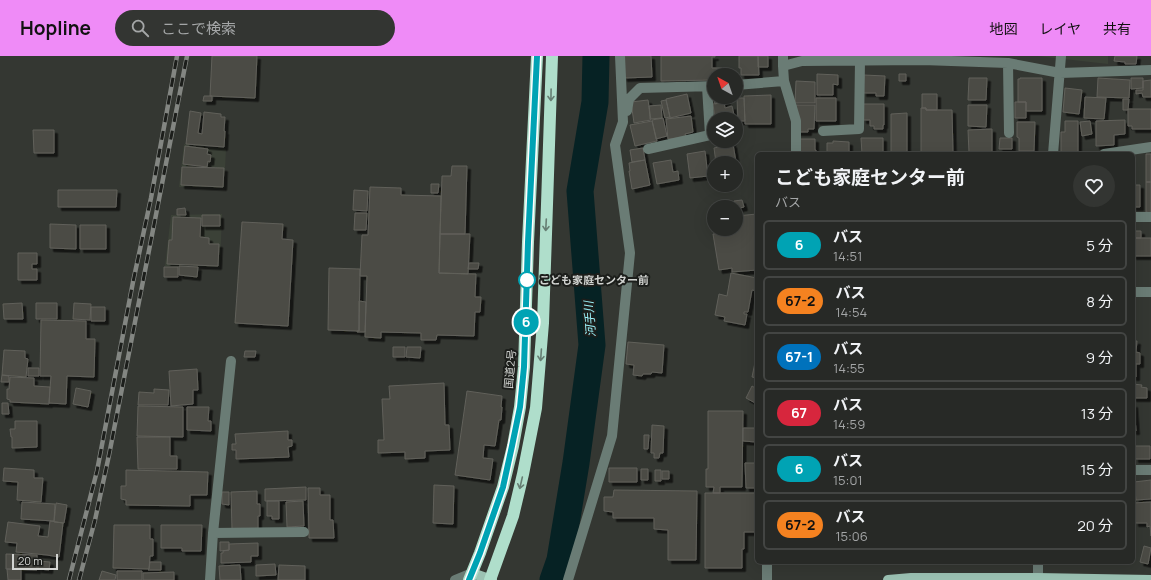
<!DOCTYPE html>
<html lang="ja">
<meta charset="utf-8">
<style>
body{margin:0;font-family:Manrope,"Noto Sans JP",sans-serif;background:#333532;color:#f1f3f6;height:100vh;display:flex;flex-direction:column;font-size:15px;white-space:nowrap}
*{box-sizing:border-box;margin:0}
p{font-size:13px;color:#a4a6a7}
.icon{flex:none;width:22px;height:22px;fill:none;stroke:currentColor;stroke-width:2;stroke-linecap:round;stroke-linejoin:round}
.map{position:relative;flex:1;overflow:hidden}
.panel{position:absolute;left:755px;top:96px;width:380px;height:412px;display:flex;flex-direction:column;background:#272926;border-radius:6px;box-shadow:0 4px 16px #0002,0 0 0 1px #434543}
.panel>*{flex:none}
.badge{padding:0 8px;border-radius:13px;font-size:14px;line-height:26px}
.needle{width:26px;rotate:320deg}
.tools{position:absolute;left:707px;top:12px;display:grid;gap:8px}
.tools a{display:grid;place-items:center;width:36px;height:36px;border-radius:50%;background:#272926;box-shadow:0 4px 16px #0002,0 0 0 1px #434543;font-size:20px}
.scale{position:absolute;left:12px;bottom:10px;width:46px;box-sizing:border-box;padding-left:4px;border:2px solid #d2d4d1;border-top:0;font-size:11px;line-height:14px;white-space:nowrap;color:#d2d4d1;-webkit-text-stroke:3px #1c1e1b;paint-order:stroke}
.map>.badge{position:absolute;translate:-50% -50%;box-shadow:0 0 0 2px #fff}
.round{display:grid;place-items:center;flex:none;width:42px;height:42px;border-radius:21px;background:#333532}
.headline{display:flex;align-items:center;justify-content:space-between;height:68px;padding:0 20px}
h1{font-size:19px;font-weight:700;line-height:30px}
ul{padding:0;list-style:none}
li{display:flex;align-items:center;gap:12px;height:50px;margin:0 8px 6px;padding:0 12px;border:2px solid #434543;border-radius:6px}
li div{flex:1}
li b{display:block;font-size:15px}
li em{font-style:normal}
li .badge{min-width:44px;font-weight:700;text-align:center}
header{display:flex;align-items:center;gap:24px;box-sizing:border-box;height:56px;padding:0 20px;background:#ef8bf7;color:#111}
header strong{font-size:19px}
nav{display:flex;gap:22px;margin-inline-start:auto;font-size:14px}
.search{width:280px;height:36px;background:#333532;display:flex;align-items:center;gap:10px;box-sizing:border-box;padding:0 14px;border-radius:22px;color:#a4a6a7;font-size:15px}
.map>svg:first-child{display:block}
.built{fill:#3b4137}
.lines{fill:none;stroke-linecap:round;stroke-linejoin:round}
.river{stroke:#062224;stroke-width:27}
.building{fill:#4c4b45;stroke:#60605a;filter:url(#shadow)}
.minor{stroke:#6a7c75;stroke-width:10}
.major{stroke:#9bc2b3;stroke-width:10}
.highway{stroke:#afdecb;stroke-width:12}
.rail-casing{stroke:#838682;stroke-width:4.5}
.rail{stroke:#1c1e1b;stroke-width:3;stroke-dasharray:9;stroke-linecap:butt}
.oneway{stroke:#667e73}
.line-casing{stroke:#fff;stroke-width:9}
.line{stroke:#00a3b4;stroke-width:6}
.stop-dot{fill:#fff;stroke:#00a3b4;stroke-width:2}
.labels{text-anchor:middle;stroke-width:4;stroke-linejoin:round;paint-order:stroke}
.stop-label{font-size:11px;font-weight:bold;fill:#d2d4d1;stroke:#1c1e1b;text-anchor:start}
.street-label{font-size:11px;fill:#d2d4d1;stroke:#1c1e1b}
.water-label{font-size:12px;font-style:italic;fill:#9af2f9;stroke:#1c1e1b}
</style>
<header>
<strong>Hopline</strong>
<div class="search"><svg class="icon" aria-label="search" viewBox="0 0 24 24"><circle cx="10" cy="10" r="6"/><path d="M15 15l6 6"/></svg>ここで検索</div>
<nav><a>地図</a><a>レイヤ</a><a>共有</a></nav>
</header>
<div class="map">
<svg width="1151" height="524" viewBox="0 0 1151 524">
<defs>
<filter id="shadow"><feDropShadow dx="3.5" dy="3.5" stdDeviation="0" flood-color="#0009"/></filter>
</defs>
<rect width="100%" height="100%" fill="#343732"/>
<path class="built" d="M1037 0H1108V8Z
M184 88 226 93 224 132 179 131Z
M222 158 220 211 165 210 171 159Z"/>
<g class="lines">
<path class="river" d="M553 524 560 504 576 407 592 289 580 135 595 46 596 0"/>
</g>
<path class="building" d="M212 0H257L255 42 210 40Z
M623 0H651L652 21 624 22Z
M661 0H715V1H712V12H722V19H714V24L661 25Z
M739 0H758L759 19H741V12H739Z
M758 0H768V11H758Z
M1115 0H1137L1136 8H1125V6L1114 5Z
M817 18 838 19V29L833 28V39H817Z
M899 18H906V25H899Z
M864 19 885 20 884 40H876V37H863Z
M969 22H987L986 44H968Z
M1020 22H1042V55H1026V46H1018V23H1020Z
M1098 22 1130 24 1129 42 1097 41Z
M1131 22H1143V32L1131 33Z
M1151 24V41H1143L1142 37 1136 38V34H1143V25Z
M796 25 815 26V47H795Z
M1065 32 1082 34 1079 58 1063 56Z
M687 38 691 57 670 62 666 43Z
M713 38H714V41H727V45L715 48Z
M922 38H937V54H926V52H922Z
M771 39V68H745L744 40Z
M204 40H212V45H203Z
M1085 41 1106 42 1104 63 1084 62Z
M737 42H744L745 65H738Z
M816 42H836V65H816Z
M1123 43H1129L1128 54H1123Z
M648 44 651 64 634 67 631 46Z
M666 44 670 61 665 62 661 45Z
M724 46 725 52 732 50 735 63H715L713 48Z
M1015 46H1026V62H1015Z
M863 48H884V69H883V73H874V70H870V64H863Z
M661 49 662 62 650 63 649 50Z
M796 49H815L814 73H808V76H795Z
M968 49H987L986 71 968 70Z
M921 52H926V54H952L953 98H921Z
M1128 53H1151V73H1132V70H1128Z
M190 55 201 57 198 77 202 78 204 56 221 58V61H225L224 75H225L224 91 186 88Z
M907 57V97H891V58Z
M691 60 693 76 685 78 686 81 668 83 666 63Z
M663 62 667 80 656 83 652 64Z
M1125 64V78L1114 79V89L1096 90V65Z
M652 65 657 85 635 90 630 69Z
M1065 65H1078V96H1061V76H1065Z
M1090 65 1092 78 1082 80 1080 66Z
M1017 66H1035L1034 95H1019V82L1017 81Z
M992 73V96L969 97 968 74Z
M33 74H54V97H34Z
M861 82H883V98H862Z
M1000 82H1012V93H999Z
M797 83H815V94H816V98H796Z
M720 85H732V88L721 90Z
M833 85 849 86V98H827V87H833Z
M733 88 737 112H736V107H716L714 92Z
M185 90 208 93 207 98 211 99 210 106 208 105 207 111 183 108Z
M643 92 645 104 632 106 630 94Z
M705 95 708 120 690 122 687 98Z
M1146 98H1151V126H1146Z
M645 104 650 129 632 133 629 115H630L629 107Z
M671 104 673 116 678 115 679 124 657 128 653 107Z
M452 110H467L465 178H440L442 120H451Z
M182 111 224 112 223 131 181 129Z
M1146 126H1151V157L1146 156Z
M431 128H439L438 137H431Z
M1133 129H1140V151H1133Z
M370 131 401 132V139L441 140 439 217 476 218 475 241H481L480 256H475L474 280 437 279 436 284H421V277L381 276V282L365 281 367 220H360L362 179H368Z
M58 134H117L116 151H58Z
M354 134 368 135 367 155 353 154Z
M742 144 744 151 736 153V151H735L734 145Z
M185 152 186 159H177V153Z
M355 157H367L366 174H354Z
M757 158V214L732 216V212L719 214 713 178 721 177V173H736V160Z
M202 159H220V170H202Z
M173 161 201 162 200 181 209 182V188H219L218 210 167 208 169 184H172Z
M242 166 283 168 282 183 293 184 288 270 235 267Z
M50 168 76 169V193L50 192Z
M80 169H106V193H80Z
M1133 175H1141V182H1133Z
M440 178H470L468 218 439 217Z
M1133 182H1151V200H1133Z
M18 197H37V208H32V213H37V224H18Z
M469 207H479L478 213H468Z
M179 210 198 211 197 221 179 219Z
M164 211H178V221H164Z
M329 212 360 213 359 275 328 274Z
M731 217 757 222V235L752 234 748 256H744V258H747L745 269 724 265 725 261 715 259 719 238 727 240Z
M359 245 366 246 365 276H357V275H359Z
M22 247 23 263H4L3 248Z
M36 247H57V263H36Z
M74 247 91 248 90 264 73 263Z
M91 251H105V265H91Z
M41 264 86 265V283H95L94 321 67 320 66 348 49 347 51 320H40Z
M1133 285H1137L1136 296 1140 297V308H1136V321H1133Z
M628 286 664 289 662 317 652 316 651 318H643L642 320 633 319 634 309 626 308Z
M393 291H405V301H393Z
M407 291H421L420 302 406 301Z
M4 294 25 295V302L28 303 26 321 2 319Z
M245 295H256L255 301H244Z
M757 297V322L752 321Z
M28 312H39V320H28Z
M197 313 198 334H193V348L171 350 169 315Z
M2 319 9 320V326H1Z
M10 321 34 322V330L50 331 49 348 10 346V344L7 343V333H9Z
M444 327 445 369H449L450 394 425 395V402L405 403V396L378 397V384H384L382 343H390L389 330Z
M1133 328 1142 329 1141 331 1147 332V342H1133Z
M752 330 757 333V348L746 342Z
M76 332 91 335 88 351 73 348Z
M154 333 169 334 168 349H138L139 336 154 337Z
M467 335 502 340 501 351H502L501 364H499L495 390 484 389 483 402 493 403 490 424 455 419Z
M2 347H8L9 358H2Z
M1133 348H1134L1136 375H1133Z
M138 350 183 351V381L137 380Z
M187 351H209L208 365H211V375L187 374Z
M708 355H743L742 431H720V437H713L714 431H706V413H708Z
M15 365H37V391L12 392V381H11L10 373H15Z
M652 369 664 370 663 397H660L659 402H654V397H651Z
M743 372H756V386L743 385Z
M288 375V384H292V390L288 391 289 401 236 403V394H232V388H236L235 378Z
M644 379H649L648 393H644Z
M137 381H170V400H177V413H138Z
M1135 390H1150V403H1135Z
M745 407H757V432H746Z
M4 412 34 414V422H43L41 446 17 444 18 426 3 425Z
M609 412H637V426H609Z
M641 413H648V424H641Z
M126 414 208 416 207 439H190V450L126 449V444L121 443V430H126Z
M655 414H661V425H655Z
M662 415H669V423H662Z
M1151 424V443L1136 444 1134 426Z
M434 429 454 430 453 468 433 467Z
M306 431V444L265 445V433Z
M308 432H320V439H330V464H333L334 482H309Z
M614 434 697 435 696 504H668V474L654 473V462H613V456L604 455V441H613Z
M257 435V448H260V460H258V473L232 474 231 436Z
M222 436H229V449L222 448Z
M705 437H757V476H744V493H742V512H705Z
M267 445H279V463H272V460H267Z
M303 445 304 470 287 471 286 446Z
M22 446 55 448 54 465 21 463Z
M1151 446V480L1150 470 1147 471V467H1135V463H1133V447Z
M56 447 67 449 64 467 54 466Z
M50 465 63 467 59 501 47 499 16 496 17 487 5 486 8 466 40 470 38 480 48 481Z
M114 469H150V483H153V500H150L149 513 113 512Z
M161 469H202L201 495H182V492H161Z
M220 486H229V494L220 495Z
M258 487V500H251V506L221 507V497H223V495L229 494V488Z
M1144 490 1151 492 1148 508 1140 506Z
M6 498 37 499V514L6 513Z
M38 505 50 506 49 514 38 513Z
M150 506H161V514H148L149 513Z
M275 508 276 519 256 520V509Z
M240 509 241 524H220L219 510Z
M279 509 305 510V524H278Z
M7 513H21V524H8Z
M102 515 116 519 115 524H99Z
M117 515H142V524H117Z
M174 516V524H143V517Z"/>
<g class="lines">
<path class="minor" d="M783 0V10
M1008 7 1009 77
M736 29 784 25
M627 55 629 43 640 32 714 30
M823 75 859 73 860 5
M648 93 710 79 707 31
M796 98V65L784 25 783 10 802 5 923 4 1008 7 1060 17 1151 14
M1053 98 1061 0
M1104 98 1151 91
M1133 161H1151
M1133 236H1151
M1133 414H1151
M213 477 304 476
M767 506V524
M1038 506V522L1039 524
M210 524 213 477 231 305
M455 524 472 517
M568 524 612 380 630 197 615 89 623 66 620 0"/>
<path class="major" d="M472 517 492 524
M888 524 911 522H1038L1151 524"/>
<path class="highway" d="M469 524 480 497 503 431 513 390 520 351 524 311 528 186 537 0
M490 524 513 460 523 418 536 352 543 267 552 0"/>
<g class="rail-casing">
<path id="rail" d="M69 524 97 415 133 226 151 142 177 0
M79 524 95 464 109 399 187 0"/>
</g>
<use href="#rail" class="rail"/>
</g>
<defs><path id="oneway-shaft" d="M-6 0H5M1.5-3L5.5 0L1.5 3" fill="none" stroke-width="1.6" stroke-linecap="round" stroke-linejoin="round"/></defs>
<g class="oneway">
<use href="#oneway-shaft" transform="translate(551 39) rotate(91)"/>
<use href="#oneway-shaft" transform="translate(546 169) rotate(93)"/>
<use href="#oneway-shaft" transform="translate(541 299) rotate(94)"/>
<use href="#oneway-shaft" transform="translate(521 427) rotate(103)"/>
</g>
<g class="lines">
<g class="line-casing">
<path id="line" d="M469 524 480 497 503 431 512 390 520 351 524 311 528 186 537 0"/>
</g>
<use href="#line" class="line"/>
</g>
<circle class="stop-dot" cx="527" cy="224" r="8"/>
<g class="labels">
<g class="stop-label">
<text x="539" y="228">こども家庭センター前</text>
</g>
<g class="street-label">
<text transform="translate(510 313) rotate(-85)" y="4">国道2号</text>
</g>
<g class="water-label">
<text transform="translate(590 263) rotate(-94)" y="4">河手川</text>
</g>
</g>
</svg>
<div class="tools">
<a><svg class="needle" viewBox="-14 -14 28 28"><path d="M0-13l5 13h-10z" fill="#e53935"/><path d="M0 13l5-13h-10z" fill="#a4a6a7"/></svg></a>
<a><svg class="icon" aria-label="layers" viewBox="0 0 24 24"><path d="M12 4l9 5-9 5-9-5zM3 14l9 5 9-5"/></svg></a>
<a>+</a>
<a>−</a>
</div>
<div class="scale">20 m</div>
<b class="badge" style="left:526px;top:266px;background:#00a3b4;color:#fff">6</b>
<section class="panel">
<div class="headline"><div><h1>こども家庭センター前</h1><p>バス</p></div><a class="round"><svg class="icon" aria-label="heart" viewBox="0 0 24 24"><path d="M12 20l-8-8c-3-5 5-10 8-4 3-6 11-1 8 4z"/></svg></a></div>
<ul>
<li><span class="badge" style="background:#00a3b4;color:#fff">6</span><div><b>バス</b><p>14:51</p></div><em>5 分</em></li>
<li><span class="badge" style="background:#f58220;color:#111">67-2</span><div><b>バス</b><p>14:54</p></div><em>8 分</em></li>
<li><span class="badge" style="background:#0072bc;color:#fff">67-1</span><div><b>バス</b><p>14:55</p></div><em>9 分</em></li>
<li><span class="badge" style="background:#d7263d;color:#fff">67</span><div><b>バス</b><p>14:59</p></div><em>13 分</em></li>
<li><span class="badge" style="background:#00a3b4;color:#fff">6</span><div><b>バス</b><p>15:01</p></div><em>15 分</em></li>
<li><span class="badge" style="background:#f58220;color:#111">67-2</span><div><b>バス</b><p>15:06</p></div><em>20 分</em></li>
</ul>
</section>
</div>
